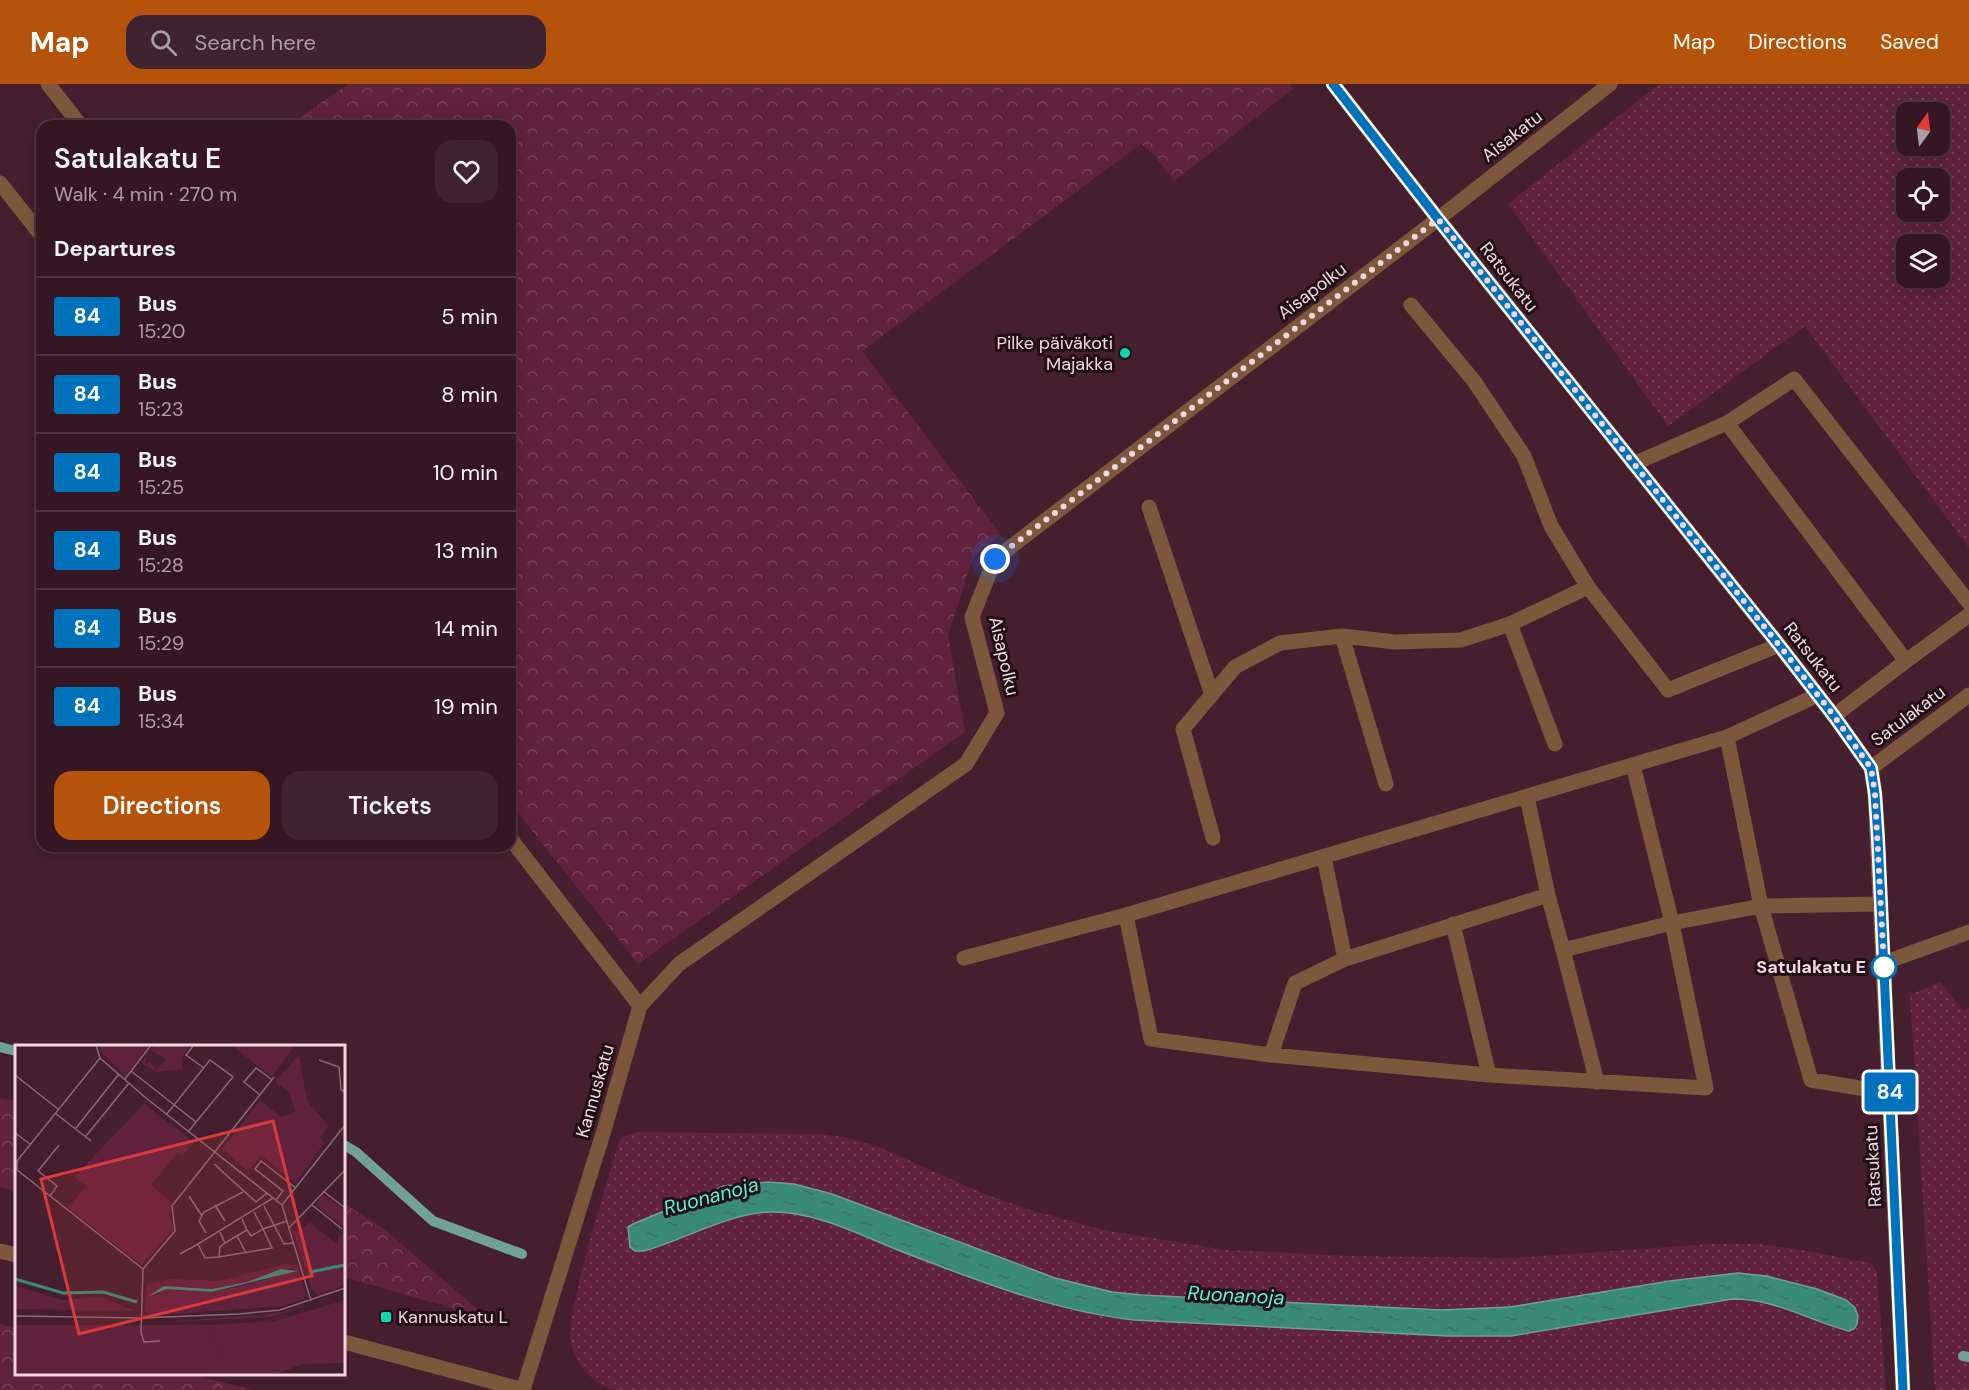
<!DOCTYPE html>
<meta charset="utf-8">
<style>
body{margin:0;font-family:"DM Sans",sans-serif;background:#3f242f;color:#f1f3f6;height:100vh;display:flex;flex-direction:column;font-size:22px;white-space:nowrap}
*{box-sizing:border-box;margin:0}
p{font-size:20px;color:#a99fa5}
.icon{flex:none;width:33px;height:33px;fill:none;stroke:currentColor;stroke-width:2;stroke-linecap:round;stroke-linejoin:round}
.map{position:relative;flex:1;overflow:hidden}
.side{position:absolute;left:36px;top:36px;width:480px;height:732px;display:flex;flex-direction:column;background:#341722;border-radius:18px;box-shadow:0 3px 15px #0003,0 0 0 2px #4e3640}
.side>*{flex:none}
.badge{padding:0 12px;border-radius:4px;font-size:21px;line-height:39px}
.needle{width:39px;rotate:14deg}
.buttons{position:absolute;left:1896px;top:18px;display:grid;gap:12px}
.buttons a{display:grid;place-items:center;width:54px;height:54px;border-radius:12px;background:#341722;box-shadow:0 3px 15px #0003,0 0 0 2px #4e3640;font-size:30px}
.you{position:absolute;width:30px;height:30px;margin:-15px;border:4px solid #fff;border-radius:50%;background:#1a73e8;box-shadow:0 0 0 9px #1a73e833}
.map>.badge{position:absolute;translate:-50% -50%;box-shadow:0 0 0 3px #fff}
h2{padding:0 18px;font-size:22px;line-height:54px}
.round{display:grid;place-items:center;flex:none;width:63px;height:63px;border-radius:18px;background:#3f242f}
.headline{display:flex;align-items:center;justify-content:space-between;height:102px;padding:0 18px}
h1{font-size:28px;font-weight:600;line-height:45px}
.button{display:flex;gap:12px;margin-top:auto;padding:12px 18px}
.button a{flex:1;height:69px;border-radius:18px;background:#b45309;color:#fff;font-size:24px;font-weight:600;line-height:69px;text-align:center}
.button a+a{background:#3f242f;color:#f1f3f6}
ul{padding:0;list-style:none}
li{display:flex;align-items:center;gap:18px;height:78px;padding:0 18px;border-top:2px solid #4e3640}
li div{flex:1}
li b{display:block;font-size:22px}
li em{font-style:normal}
li .badge{min-width:66px;font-weight:700;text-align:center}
header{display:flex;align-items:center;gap:36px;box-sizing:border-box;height:84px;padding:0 30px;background:#b45309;color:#fff}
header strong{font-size:28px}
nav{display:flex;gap:33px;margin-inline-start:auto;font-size:21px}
.search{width:420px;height:54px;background:#3f242f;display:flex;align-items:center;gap:15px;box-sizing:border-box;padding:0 21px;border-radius:18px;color:#a99fa5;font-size:22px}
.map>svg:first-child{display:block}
.grass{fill:url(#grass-dots);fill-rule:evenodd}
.forest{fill:url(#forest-crowns)}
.water{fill:url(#water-ripples);stroke:#70a197;stroke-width:1.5}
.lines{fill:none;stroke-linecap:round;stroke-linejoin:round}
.stream{stroke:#70a197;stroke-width:10}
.service{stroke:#7c573c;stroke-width:15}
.minor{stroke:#7c573c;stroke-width:15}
.line-casing{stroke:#fff;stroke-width:14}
.line{stroke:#0072bc;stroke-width:9}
.walk{stroke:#f2d7e0;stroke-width:6;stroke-dasharray:0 10.8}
.poi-dot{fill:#10d5b4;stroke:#210f16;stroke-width:2}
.stop-dot{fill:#fff;stroke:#0072bc;stroke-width:3}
.labels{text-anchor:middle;stroke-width:6;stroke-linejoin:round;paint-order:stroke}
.street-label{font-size:18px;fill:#f2d7e0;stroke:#210f16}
.poi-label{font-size:18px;fill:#f2d7e0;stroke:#210f16;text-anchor:end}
.stop-label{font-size:18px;font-weight:bold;fill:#f2d7e0;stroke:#210f16;text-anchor:end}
.water-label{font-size:20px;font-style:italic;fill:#5bf2d2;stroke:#210f16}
.inset-river{fill:none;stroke:#398a78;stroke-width:3}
.inset-road{fill:none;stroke:#8a6975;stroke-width:1.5}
.view{fill:#d93a3a;fill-opacity:0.15;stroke:#d93a3a;stroke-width:3}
.inset-edge{fill:none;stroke:#f2d7e0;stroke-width:3}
</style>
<header>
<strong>Map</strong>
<div class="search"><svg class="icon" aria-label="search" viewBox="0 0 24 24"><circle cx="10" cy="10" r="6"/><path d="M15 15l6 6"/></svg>Search here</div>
<nav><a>Map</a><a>Directions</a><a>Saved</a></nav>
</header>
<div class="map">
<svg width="1969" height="1306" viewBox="0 0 1969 1306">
<defs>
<pattern id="grass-dots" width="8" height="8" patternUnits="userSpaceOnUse" patternTransform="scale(1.5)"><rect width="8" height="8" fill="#61223d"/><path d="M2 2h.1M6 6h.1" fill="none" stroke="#784159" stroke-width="1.8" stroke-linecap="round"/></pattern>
<pattern id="forest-crowns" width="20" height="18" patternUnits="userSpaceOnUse" patternTransform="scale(1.5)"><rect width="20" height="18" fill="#61223d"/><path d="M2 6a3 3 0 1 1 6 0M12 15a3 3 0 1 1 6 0" fill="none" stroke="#784159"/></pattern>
<pattern id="water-ripples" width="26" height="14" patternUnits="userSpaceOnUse" patternTransform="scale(1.5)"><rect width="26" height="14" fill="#398a78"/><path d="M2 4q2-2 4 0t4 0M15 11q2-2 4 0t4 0" fill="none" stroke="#3f7065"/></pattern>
</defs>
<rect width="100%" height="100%" fill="#451f2e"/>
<path class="grass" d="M1659 0H1969V464L1805 242 1668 342 1508 120ZM1906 28H1940V62H1906ZM1906 94H1940V128H1906ZM1906 160H1940V194H1906Z
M1940 898 1963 926 1969 923V1306H1935L1910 911Z
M637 1048 818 1050 844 1053 879 1063 984 1110 1034 1127 1104 1146 1226 1166 1351 1172 1513 1174 1711 1160H1758L1790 1164 1866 1178 1872 1180 1877 1189 1886 1306H616C594 1302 575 1280 571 1258 568 1243 573 1227 576 1213 587 1160 604 1109 619 1057L624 1052ZM724 1102 832 1110 1055 1194 1112 1208 1142 1211 1441 1226 1510 1223 1670 1197 1738 1189 1776 1221 1754 1215H1732L1511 1252H1449L1134 1236 1105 1233 1048 1218 822 1137C810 1134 797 1129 785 1129 742 1125 697 1149 657 1163L628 1143Z"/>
<path class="forest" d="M348 0H1290L1293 5 1174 97 1154 71 1141 60 862 267 1001 451 974 471 948 551 965 648 638 880 510 719V42H287Z
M0 1014 16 1017V1107L0 1103Z
M344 1119 389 1149 489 1235 344 1193Z
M0 1240 16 1244V1290H191L252 1306H0Z"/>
<path class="water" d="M769 1098 794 1100 832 1110 1055 1194 1112 1208 1142 1211 1441 1226 1510 1223 1670 1197 1738 1189 1766 1192 1817 1205 1846 1216 1855 1224 1858 1232 1857 1240 1854 1245 1849 1247C1806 1236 1778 1215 1732 1215L1511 1252H1449L1134 1236C1055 1227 981 1198 908 1170 864 1153 817 1127 770 1128 730 1129 683 1156 644 1167H635L630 1163 628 1143 633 1140 724 1102Z"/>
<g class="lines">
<path class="stream" d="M0 963 16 967
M344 1061 356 1068 433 1137 522 1170
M1963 1272 1969 1273"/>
<path class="service" d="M48 0 81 42
M1411 221 1474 297 1524 372 1551 442 1588 503 1668 606 1779 561
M1633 380 1727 339
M1149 423 1212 611
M1510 540 1555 660
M1342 552 1386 700
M1906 577 1969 531
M1834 632 1906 577 1727 339 1794 295 1969 519
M1727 653 1761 822 1811 996 1890 1009
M1633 681 1672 839 1761 822 1881 820
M1213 754 1183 645 1235 583 1280 559 1342 552 1395 558 1461 556 1510 540 1588 503
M1324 773 1345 875 1295 899 1271 971 1151 955 1126 831 1727 653 1818 611
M1453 840 1489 991
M1563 866 1597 998
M964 874 1126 831
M1345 875 1548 811 1527 713
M1883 879 1969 848
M1271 971 1489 991 1706 1004 1672 839 1563 866 1548 811"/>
<path class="minor" d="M1333 0 1438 135 1779 561 1834 632 1871 684 1875 710 1903 1306
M0 99 42 152
M1871 684 1969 611
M510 754 640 922 605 1043 523 1306
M640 922 679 880 966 680 997 629 972 533 995 475 1438 135 1610 0
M0 1167 16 1171
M344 1258 524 1306"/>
</g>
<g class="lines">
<g class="line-casing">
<path id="line" d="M1333 0 1438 135 1779 561 1834 632 1871 684 1875 710 1878 754 1903 1306"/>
</g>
<use href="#line" class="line"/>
<path class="walk" d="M995 475 1438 135 1779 561 1834 632 1871 684 1875 710 1884 883"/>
</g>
<g class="poi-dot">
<circle cx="1125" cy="269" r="6"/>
<rect x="380" y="1227" width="12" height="12" rx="3"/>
</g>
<circle class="stop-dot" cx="1884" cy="883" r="12"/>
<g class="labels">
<g class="street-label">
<text transform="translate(1512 52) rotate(-38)" y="6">Aisakatu</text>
<text transform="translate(1509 193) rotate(52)" y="6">Ratsukatu</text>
<text transform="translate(1312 207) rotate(-37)" y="6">Aisapolku</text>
<text transform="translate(1004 572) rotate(77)" y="6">Aisapolku</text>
<text transform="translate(1813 573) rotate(52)" y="6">Ratsukatu</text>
<text transform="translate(1908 632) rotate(-37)" y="6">Satulakatu</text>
<text transform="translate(595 1007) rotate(-74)" y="6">Kannuskatu</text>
<text transform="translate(1873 1082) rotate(-93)" y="6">Ratsukatu</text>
</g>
<g class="poi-label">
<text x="1113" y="265">Pilke päiväkoti<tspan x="1113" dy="21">Majakka</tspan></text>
<text x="398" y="1239" text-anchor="start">Kannuskatu L</text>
</g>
<g class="stop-label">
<text x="1866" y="889">Satulakatu E</text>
</g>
<g class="water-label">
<text transform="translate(711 1112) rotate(-15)" y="7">Ruonanoja</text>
<text transform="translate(1236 1211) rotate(3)" y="7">Ruonanoja</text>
</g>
</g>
<g transform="translate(15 961)">
<rect width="330" height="330" fill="#451f2e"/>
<path d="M86 0H134L110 31 86 7ZM140 0H176L167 12 168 24 142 27 129 20 126 17 131 12 130 20 135 16 141 26 151 14 136 5ZM216 0H280L257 32ZM284 10 292 56 314 81 304 93 310 98 280 138 246 110 233 126 207 104 245 55 266 72 280 66 274 47 260 37ZM307 150 330 165V183L302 161ZM294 177 321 198 330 184V240L303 250 297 245 278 186H285ZM271 219 282 220 291 249 288 254 268 261 136 271 130 266 132 239 156 234 205 236ZM266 224H279L281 227 269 226 241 238 196 247 152 244 136 253 149 241 193 244 232 237ZM330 255V318L287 319 259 330H214L194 280 260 276ZM295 260 256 272 148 277 256 269Z" fill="#61223d" fill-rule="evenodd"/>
<path d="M129 59 179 97 167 111 162 108 136 140 157 158 154 171 159 183 127 220 53 163 71 141 59 132ZM0 241 48 255 87 252 120 266 0 264ZM0 280H194L214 330H0Z" fill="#61223d"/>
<path d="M266 224 282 226 196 247 152 244 134 251 149 241 196 244 232 237Z" fill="#398a78"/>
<path class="inset-river" d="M295 227 330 220M0 234 48 248 88 247 122 257"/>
<path class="inset-road" d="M81 0 85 13 131 53 267 160 296 256M179 0 171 10 189 23M85 13 2 116V125L128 224 126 287 129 297 145 296M304 15 324 22 326 45 330 47M116 26 181 77 173 87M0 30 43 64M110 34 136 0M245 50 229 37 241 23 256 34M40 68 76 96M151 70 195 15 218 32 181 77M61 83 104 29M0 88 15 99M71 91 114 38M199 119 241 157 252 148M308 146 330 163M35 151 42 141 23 126 44 100M174 151 187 171M261 155 268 146 240 124 246 116 281 143M200 160 210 176M267 160 330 80M297 160 327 184M249 161 269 199 279 198M239 167 248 184 272 176M274 183 330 125M205 187 210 198 205 202 204 212 190 213 183 199 258 153M191 188 184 176 189 167 228 147M222 191 231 208M210 198 232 185 227 174M165 209 183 199M204 212 257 203 248 184 236 191 232 185M128 224 160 186 157 161 259 32M0 271 126 273 224 269 265 265 330 243"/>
<path class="view" d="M258 76 297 231 64 289 26 134Z"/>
<rect width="330" height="330" class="inset-edge"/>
</g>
</svg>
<div class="buttons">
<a><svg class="needle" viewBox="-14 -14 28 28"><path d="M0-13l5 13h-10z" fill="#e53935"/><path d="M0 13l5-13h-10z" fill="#a99fa5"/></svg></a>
<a><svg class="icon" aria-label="locate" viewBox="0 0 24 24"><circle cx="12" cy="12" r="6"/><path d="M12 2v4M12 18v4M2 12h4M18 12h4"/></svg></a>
<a><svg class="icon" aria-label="layers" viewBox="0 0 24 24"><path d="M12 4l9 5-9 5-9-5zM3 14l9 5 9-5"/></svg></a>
</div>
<div class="you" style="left:995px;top:475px"></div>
<b class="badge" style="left:1890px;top:1008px;background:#0072bc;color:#fff">84</b>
<section class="side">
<div class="headline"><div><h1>Satulakatu E</h1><p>Walk · 4 min · 270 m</p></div><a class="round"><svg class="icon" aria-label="heart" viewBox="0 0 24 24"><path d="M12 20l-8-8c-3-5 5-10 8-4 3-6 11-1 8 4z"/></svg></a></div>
<h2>Departures</h2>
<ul>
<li><span class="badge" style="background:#0072bc;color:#fff">84</span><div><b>Bus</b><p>15:20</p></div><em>5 min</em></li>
<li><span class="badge" style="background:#0072bc;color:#fff">84</span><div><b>Bus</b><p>15:23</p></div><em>8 min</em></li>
<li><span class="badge" style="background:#0072bc;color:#fff">84</span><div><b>Bus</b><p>15:25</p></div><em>10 min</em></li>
<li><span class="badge" style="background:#0072bc;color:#fff">84</span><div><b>Bus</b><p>15:28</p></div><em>13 min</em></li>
<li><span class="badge" style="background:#0072bc;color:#fff">84</span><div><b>Bus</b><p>15:29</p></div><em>14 min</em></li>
<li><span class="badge" style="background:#0072bc;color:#fff">84</span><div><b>Bus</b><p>15:34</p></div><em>19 min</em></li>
</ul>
<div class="button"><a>Directions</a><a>Tickets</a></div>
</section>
</div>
